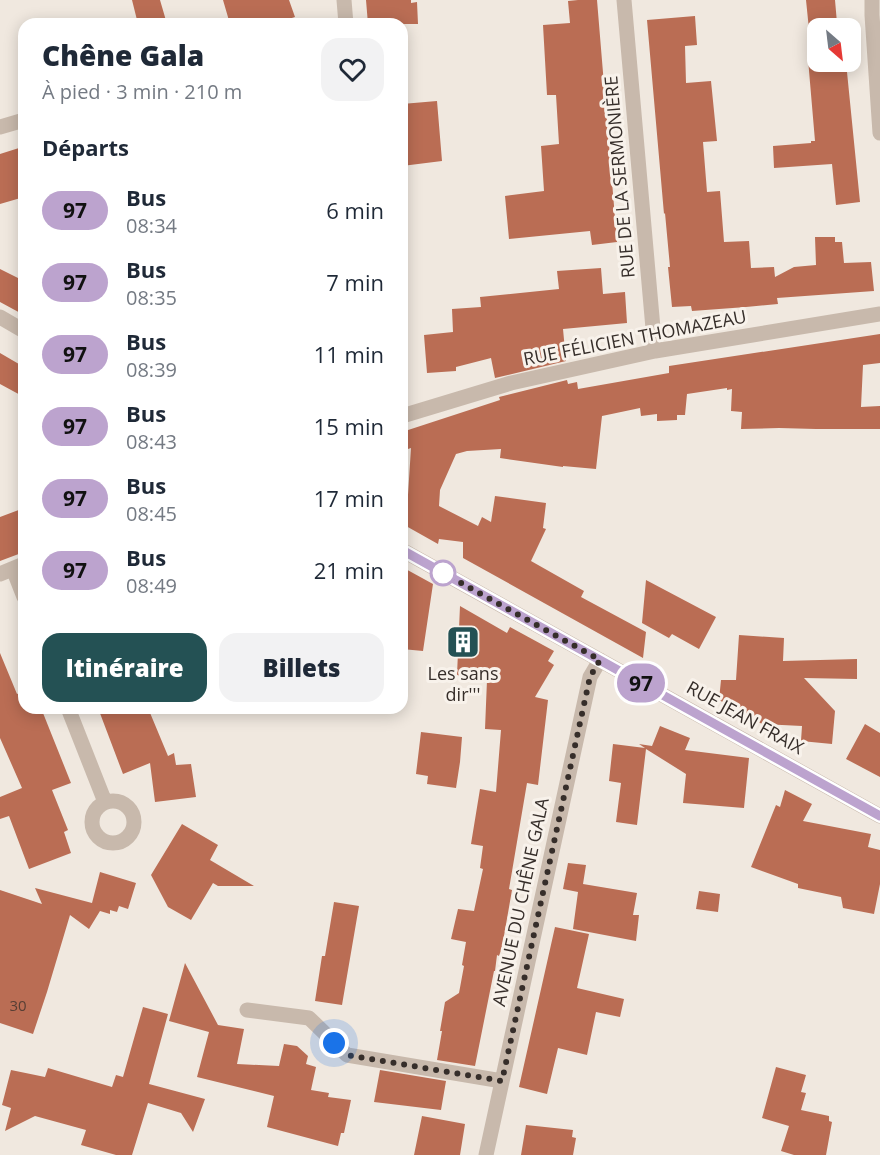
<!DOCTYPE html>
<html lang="fr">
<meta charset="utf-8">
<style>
body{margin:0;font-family:"Open Sans",sans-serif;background:#f2f2f3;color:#1f2937;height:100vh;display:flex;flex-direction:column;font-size:22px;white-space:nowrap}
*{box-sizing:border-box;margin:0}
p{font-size:20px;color:#747a83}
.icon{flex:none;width:33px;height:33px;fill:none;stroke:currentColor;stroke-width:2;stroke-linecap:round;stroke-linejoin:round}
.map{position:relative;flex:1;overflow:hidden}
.panel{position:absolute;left:18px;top:18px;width:390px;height:696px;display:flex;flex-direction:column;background:#fff;border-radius:18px;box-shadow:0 3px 15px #0003}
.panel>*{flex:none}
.badge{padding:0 12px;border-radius:20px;font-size:21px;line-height:39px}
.needle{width:39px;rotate:152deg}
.controls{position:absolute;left:807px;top:18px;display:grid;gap:12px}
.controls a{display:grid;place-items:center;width:54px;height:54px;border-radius:12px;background:#fff;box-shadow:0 3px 15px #0003;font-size:30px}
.you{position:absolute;width:30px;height:30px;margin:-15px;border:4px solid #fff;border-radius:50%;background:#1a73e8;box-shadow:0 0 0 9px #1a73e833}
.map>.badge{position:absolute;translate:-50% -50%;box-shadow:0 0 0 3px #fff}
h2{padding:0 24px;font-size:22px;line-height:54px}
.round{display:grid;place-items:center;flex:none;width:63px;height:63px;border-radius:18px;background:#f2f2f3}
.overview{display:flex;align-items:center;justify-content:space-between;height:102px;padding:0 24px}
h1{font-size:28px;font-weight:800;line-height:45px}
.action{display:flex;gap:12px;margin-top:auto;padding:12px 24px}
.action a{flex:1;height:69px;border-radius:18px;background:#245154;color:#fff;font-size:24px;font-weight:800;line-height:69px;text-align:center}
.action a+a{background:#f2f2f3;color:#1f2937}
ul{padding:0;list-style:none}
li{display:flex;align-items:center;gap:18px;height:72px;padding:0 24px}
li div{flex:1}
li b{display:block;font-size:22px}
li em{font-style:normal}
li .badge{min-width:66px;font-weight:700;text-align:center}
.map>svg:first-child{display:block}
.building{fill:#ba6d54}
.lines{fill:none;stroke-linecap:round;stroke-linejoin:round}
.minor{stroke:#c8b9ac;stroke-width:15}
.line-casing{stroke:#fff;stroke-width:14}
.line{stroke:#bca3ce;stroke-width:9}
.walk{stroke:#362e2a;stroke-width:6;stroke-dasharray:0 10.8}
.stop-dot{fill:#fff;stroke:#bca3ce;stroke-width:3}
.labels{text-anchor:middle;stroke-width:6;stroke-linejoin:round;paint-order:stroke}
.number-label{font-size:15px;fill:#573e34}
.street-label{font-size:18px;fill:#362e2a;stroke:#f8f2eb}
.poi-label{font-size:18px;fill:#362e2a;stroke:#f8f2eb}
</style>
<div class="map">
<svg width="880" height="1155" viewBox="0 0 880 1155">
<rect width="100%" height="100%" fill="#f0e8df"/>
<path class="building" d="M132 0H160L167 24H138Z
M223 0H289L295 17 273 24H230Z
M366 0H411V3L417 2 418 24H368Z
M578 0H597L617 242 592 245 590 231 509 239 505 196 544 191 541 146 559 144 556 95H547L543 25 570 23 568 1Z
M806 0H835L837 23H843V28H818V62H846L860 202 836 205 832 164 774 168 773 146 811 143V141H815L808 59H812Z
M695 16 697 45 685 46 686 83 711 81 717 141 703 142 707 192 720 191 724 242 749 241 751 268 774 267 775 277 794 267 816 265 815 237H835V242H842L844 263 871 262 874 291 777 298 778 304 746 307 692 311 691 306 672 307 668 267H670L665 213 664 214 647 20Z
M437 101 442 161 402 166V104Z
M19 148 24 165V197L0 204V154Z
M601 268 603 294 625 292 627 323 563 329 566 361 495 378 491 358 456 367V371L427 373 424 335 453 332 452 309 481 307 480 297 559 289 557 271Z
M0 269 24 281V315L0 302Z
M880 334V363L863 365 861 407 880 406V429H816L779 428 741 429 742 412 731 411 732 389 727 390V388L687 394 685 415H677V420L657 421V414L641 416 640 408 602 416 596 469 563 466V467L500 458 501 449 467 451 456 454 440 490 439 506 478 526 482 517 491 522 495 496 546 503 543 528 546 529 531 561 584 591 581 597 646 632 643 658 463 558V542L439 539 438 544 406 526 411 448 402 451V432L500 400 499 397 567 380 568 384 577 382 578 389 669 373V366Z
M0 353 24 367V397L0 384Z
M24 508V552L0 561V517Z
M402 567 433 584 423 651 402 649Z
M646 580 716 617 699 649 672 634 669 638 642 623Z
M460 606 507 633 510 627 554 651 548 661 554 665 535 697 548 700 538 785 527 783 509 889 512 890 502 947 499 956 497 955 495 971H494L475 1066 437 1060 442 1031H440L445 1002 459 993 464 966 462 965 466 942 451 939 458 909 474 911 483 869 480 868 483 846 471 844 480 789 496 792 501 730 485 729 487 680 457 675Z
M739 635 784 638 783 661 857 659V679L804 678 835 711 832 744 801 741 802 726 762 724 719 700 721 680H736Z
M0 653 17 694 24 691V708H41L71 783 52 790 68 830 64 832 71 853 29 869 9 816 0 819V797L22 788 0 738Z
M98 708H148L168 756 174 753 176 765 191 764 196 797 155 802 150 763 123 774Z
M865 724 880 733V777L846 759Z
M660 726 690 738 685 750 749 758 744 808 683 803 686 774 646 749 637 825 616 822 621 783 609 781 613 744 645 748 639 744 652 746Z
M421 732 462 737 460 762 456 788 427 784 428 776 416 774Z
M785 790 812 804 803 821 871 834 868 847 880 850V884L874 914 843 908 841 897 798 888V884L751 867 776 805 780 807Z
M182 824 218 845 210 860 254 886H218L213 883 191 920 168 907 151 875Z
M568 863 586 865 583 884 637 893 633 915H639L636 941 573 929 578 892 563 889Z
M100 872 136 883 128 909 119 906 117 912 110 910V914L100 911 89 929 70 915 47 992 33 1034 0 1023V890L42 904 35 888 92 903Z
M699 891 720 894 718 912 696 909Z
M334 902 359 906 342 1005 315 1001 322 956H325Z
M555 927 589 934 577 988 624 999 620 1017 596 1012 587 1055 558 1048 547 1094 519 1087Z
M185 963 218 1025 244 1029 237 1064 279 1066 284 1044 297 1046 308 1056 306 1064 316 1067 311 1090 329 1093 328 1097 351 1100 344 1133H341L338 1146 267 1127 274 1096 197 1077 209 1032 169 1021Z
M143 1007 168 1014 149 1084 205 1099 193 1132 181 1113 148 1103 132 1155H116L81 1145 86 1130 35 1116 5 1131 11 1108 2 1105 11 1070 45 1077 48 1068 112 1087 116 1075 123 1077Z
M776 1067 806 1075 801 1092 806 1093 801 1110 829 1116V1121L832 1122 826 1155H794L781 1151 789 1126 762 1118Z
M380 1070 446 1081 441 1110 374 1102Z
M422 1116 465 1124 460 1155H414Z
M526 1125 573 1130 572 1137 576 1138 573 1155H521Z"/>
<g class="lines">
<path class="minor" d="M344 0 346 24
M624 0 655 351
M872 0V15L880 133
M0 127 24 120
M0 317 24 331
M402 416 511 383 655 351 880 314
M402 550 880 816
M13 569 24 597
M0 574 24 564
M68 708 105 802
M92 822a21 21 0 1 1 42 0a21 21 0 1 1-42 0Z
M247 1010 309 1018 347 1055 502 1081
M486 1155 590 677 600 660"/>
</g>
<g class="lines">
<g class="line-casing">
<path id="line" d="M402 550 880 816"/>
</g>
<use href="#line" class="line"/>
<path class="walk" d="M334 1043 347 1055 502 1081 590 677 600 660 443 573"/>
</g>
<defs>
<g id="building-square" transform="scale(1.725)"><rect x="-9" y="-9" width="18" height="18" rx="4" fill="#245154" stroke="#f8f2eb"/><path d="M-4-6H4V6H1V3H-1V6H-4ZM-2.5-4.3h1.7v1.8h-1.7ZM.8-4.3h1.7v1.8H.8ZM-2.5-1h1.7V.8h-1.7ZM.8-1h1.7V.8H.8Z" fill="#fff"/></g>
</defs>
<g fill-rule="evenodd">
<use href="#building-square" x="463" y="642"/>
</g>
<circle class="stop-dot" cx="443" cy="573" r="12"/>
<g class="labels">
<g class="number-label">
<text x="18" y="1011">30</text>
</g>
<g class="street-label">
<text transform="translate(620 177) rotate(-95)" y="6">RUE DE LA SERMONIÈRE</text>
<text transform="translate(635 338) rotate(-11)" y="6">RUE FÉLICIEN THOMAZEAU</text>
<text transform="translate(745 718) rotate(29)" y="6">RUE JEAN FRAIX</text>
<text transform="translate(521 902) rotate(-78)" y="6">AVENUE DU CHÊNE GALA</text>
</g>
<g class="poi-label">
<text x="463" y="680">Les sans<tspan x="463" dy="21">dir'''</tspan></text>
</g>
</g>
</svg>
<div class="controls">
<a><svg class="needle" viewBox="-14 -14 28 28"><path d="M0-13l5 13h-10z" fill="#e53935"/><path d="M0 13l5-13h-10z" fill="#747a83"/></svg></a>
</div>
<div class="you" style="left:334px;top:1043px"></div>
<b class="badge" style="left:641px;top:683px;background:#bca3ce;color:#111">97</b>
<section class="panel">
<div class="overview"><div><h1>Chêne Gala</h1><p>À pied · 3 min · 210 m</p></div><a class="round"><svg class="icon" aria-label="heart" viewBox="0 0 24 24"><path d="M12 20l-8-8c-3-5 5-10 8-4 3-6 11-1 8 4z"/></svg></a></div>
<h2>Départs</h2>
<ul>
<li><span class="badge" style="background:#bca3ce;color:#111">97</span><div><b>Bus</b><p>08:34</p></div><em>6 min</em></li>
<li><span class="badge" style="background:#bca3ce;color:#111">97</span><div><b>Bus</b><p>08:35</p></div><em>7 min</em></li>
<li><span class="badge" style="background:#bca3ce;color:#111">97</span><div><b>Bus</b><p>08:39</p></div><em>11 min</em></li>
<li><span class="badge" style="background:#bca3ce;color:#111">97</span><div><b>Bus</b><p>08:43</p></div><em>15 min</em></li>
<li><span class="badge" style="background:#bca3ce;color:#111">97</span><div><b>Bus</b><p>08:45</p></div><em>17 min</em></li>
<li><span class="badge" style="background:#bca3ce;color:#111">97</span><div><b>Bus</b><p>08:49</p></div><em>21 min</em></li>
</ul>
<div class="action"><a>Itinéraire</a><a>Billets</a></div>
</section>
</div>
